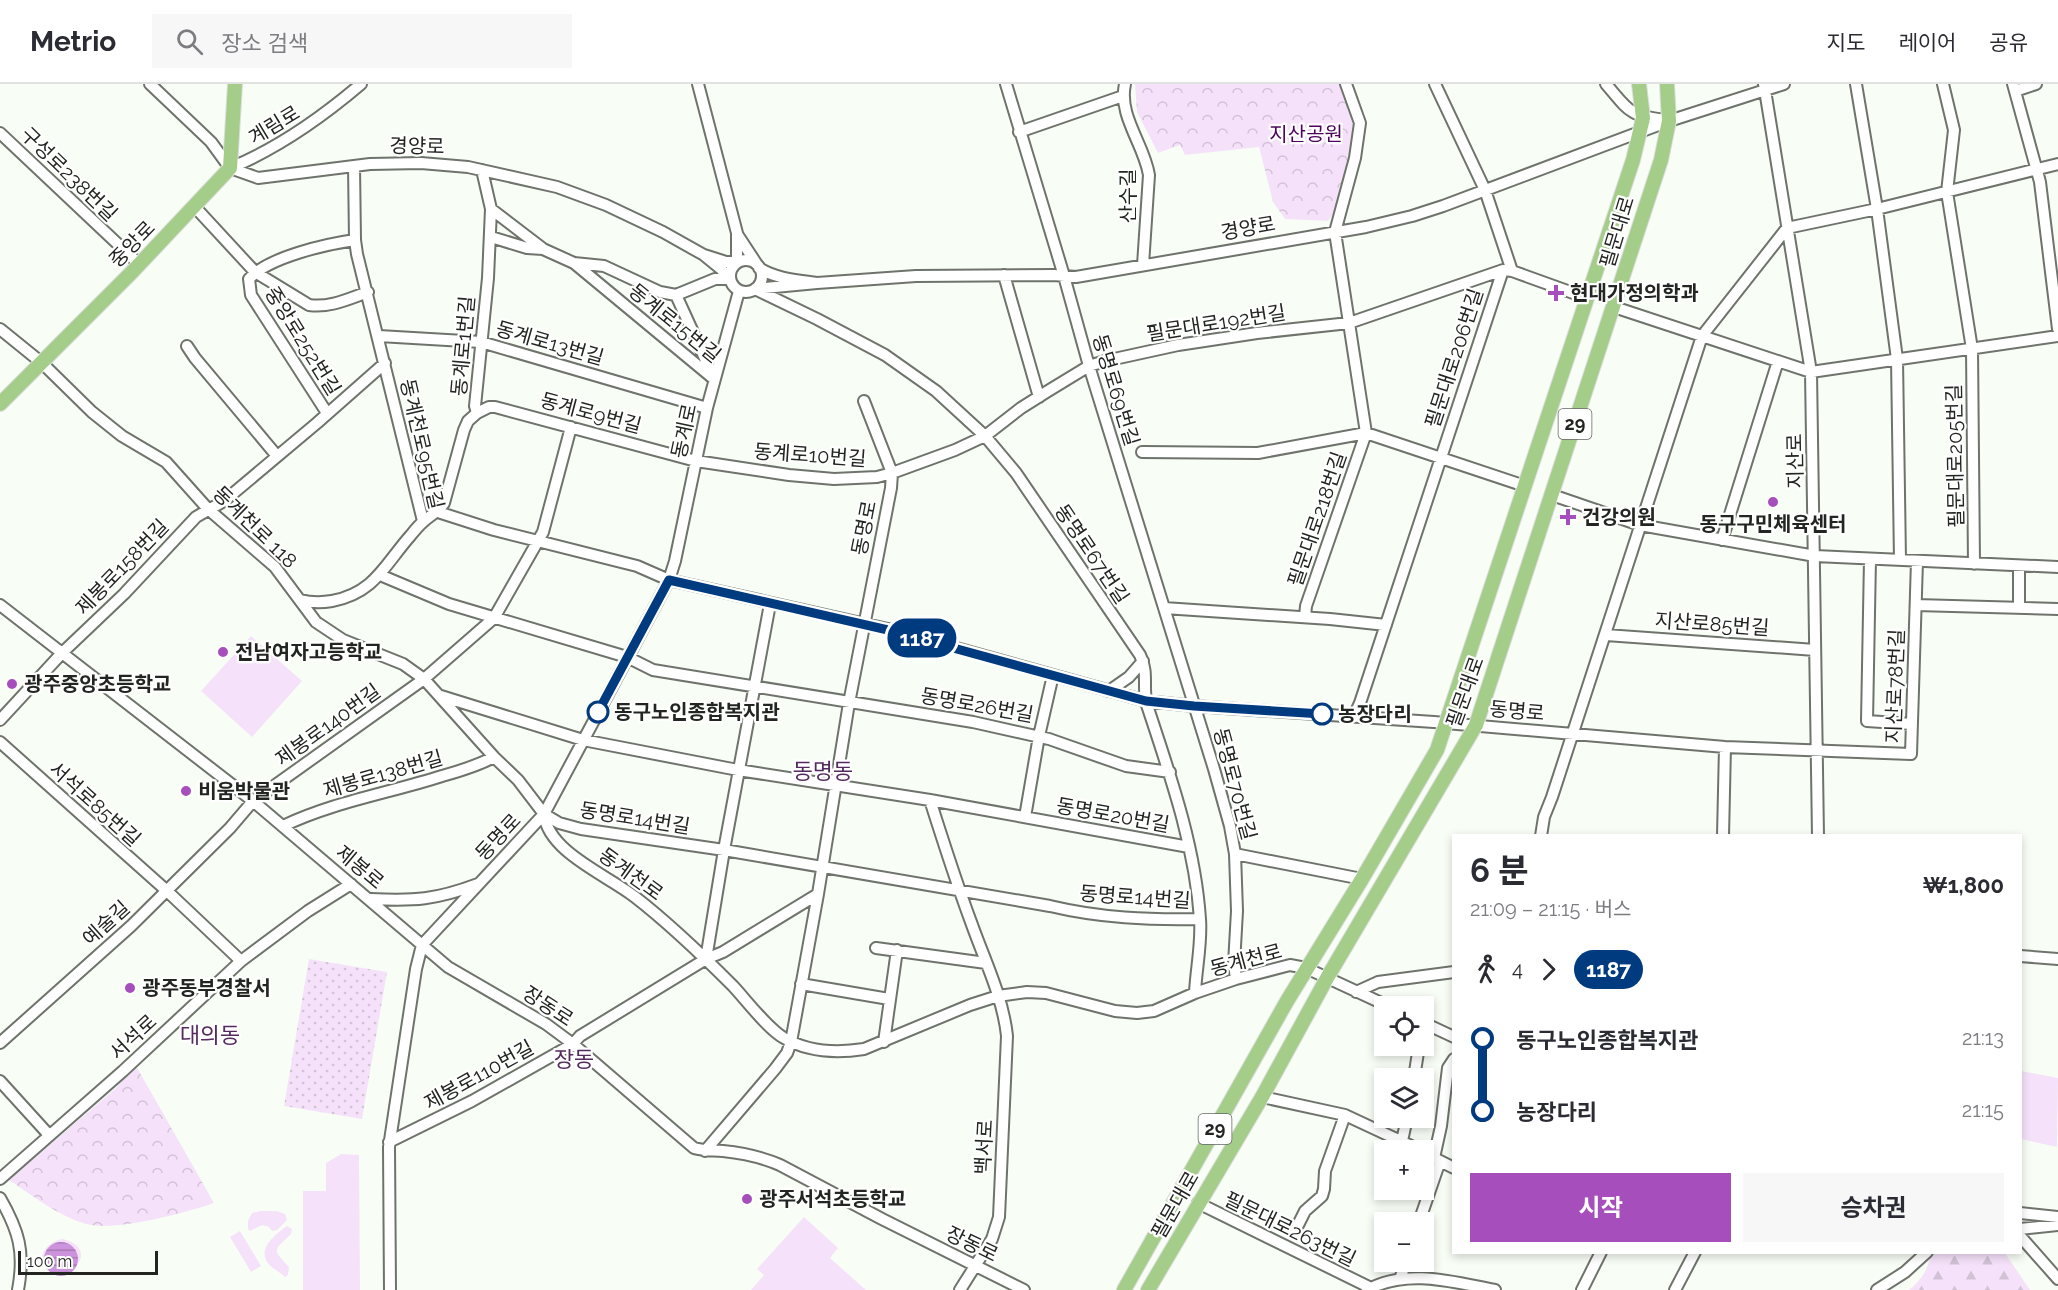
<!DOCTYPE html>
<html lang="ko">
<meta charset="utf-8">
<style>
body{margin:0;font-family:Raleway,"Noto Sans KR",sans-serif;background:#f7f7f7;color:#2b2b33;height:100vh;display:flex;flex-direction:column;font-size:22px;white-space:nowrap}
*{box-sizing:border-box;margin:0}
p{font-size:20px;color:#7c7c81}
.icon{flex:none;width:33px;height:33px;fill:none;stroke:currentColor;stroke-width:2;stroke-linecap:round;stroke-linejoin:round}
.map{position:relative;flex:1;overflow:hidden}
.panel{position:absolute;left:1452px;top:750px;width:570px;height:420px;display:flex;flex-direction:column;background:#fff;border-radius:0px;box-shadow:0 3px 9px #0003}
.panel>*{flex:none}
.badge{padding:0 12px;border-radius:20px;font-size:21px;line-height:39px}
.buttons{position:absolute;left:1374px;top:912px;display:grid;gap:12px}
.buttons a{display:grid;place-items:center;width:60px;height:60px;border-radius:0px;background:#fff;box-shadow:0 3px 9px #0003;font-size:30px}
.scale{position:absolute;left:18px;bottom:15px;width:140px;box-sizing:border-box;padding-left:6px;border:3px solid #232522;border-top:0;font-size:16px;line-height:21px;white-space:nowrap;color:#232522;-webkit-text-stroke:4px #fff;paint-order:stroke}
.map>.badge{position:absolute;translate:-50% -50%;box-shadow:0 0 0 3px #fff}
.legs{display:flex;align-items:center;gap:9px;height:66px;padding:0 18px;font-size:20px}
.legs p{margin-inline-start:auto}
.head{display:flex;align-items:center;justify-content:space-between;height:102px;padding:0 18px}
h1{font-size:33px;font-weight:700;line-height:45px}
.cta{display:flex;gap:12px;margin-top:auto;padding:12px 18px}
.cta a{flex:1;height:69px;border-radius:0px;background:#a64fbc;color:#fff;font-size:24px;font-weight:700;line-height:69px;text-align:center}
.cta a+a{background:#f7f7f7;color:#2b2b33}
ul{padding:0 18px;list-style:none}
li{display:flex;align-items:center;gap:21px;height:72px;font-size:22px}
li i{display:grid;place-items:center;width:9px;height:100%;margin:0 8px;background:currentColor}
li i::after{content:'';width:15px;height:15px;margin:-8px;border:4px solid;border-radius:50%;background:#fff}
li p{margin-inline-start:auto}
li:first-child i{background:linear-gradient(#0000 50%,currentColor 0)}
li:last-child i{background:linear-gradient(currentColor 50%,#0000 0)}
header{display:flex;align-items:center;gap:36px;box-sizing:border-box;height:84px;padding:0 30px;background:#fff;border-bottom:2px solid #e1e1e2}
header strong{font-size:28px}
nav{display:flex;gap:33px;margin-inline-start:auto;font-size:21px}
.search{width:420px;height:54px;background:#f7f7f7;display:flex;align-items:center;gap:15px;box-sizing:border-box;padding:0 21px;border-radius:0px;color:#7c7c81;font-size:22px}
.map>svg:first-child{display:block}
.grass{fill:url(#grass-dots)}
.forest{fill:url(#forest-firs)}
.park{fill:url(#park-crowns)}
.garden{fill:#f5e2fa}
.water{fill:url(#water-rules)}
.lines{fill:none;stroke-linecap:round;stroke-linejoin:round}
.minor-casing{stroke:#6e736c;stroke-width:14}
.major-casing{stroke:#dcdcdc;stroke-width:16}
.minor{stroke:#fff;stroke-width:10}
.major{stroke:#a5cd8a;stroke-width:14}
.line-1-casing{stroke:#fff;stroke-width:14}
.line-1{stroke:#003b80;stroke-width:9}
.poi-dot{fill:#a64fbc;stroke:#fff;stroke-width:2}
.stop-1-dot{fill:#fff;stroke:#003b80;stroke-width:3}
.labels{text-anchor:middle;stroke-width:4.5;stroke-linejoin:round;paint-order:stroke}
.shield{fill:#fff;stroke:#656664;stroke-width:1.5}
.shield-label{font-size:18px;font-weight:bold;fill:#232522}
.street-label{font-size:20px;fill:#232522;stroke:#fff}
.park-label{font-size:20px;fill:#4d005d;stroke:#fff}
.poi-label{font-size:20px;font-weight:bold;fill:#232522;stroke:#fff;text-anchor:start}
.stop-label{font-size:20px;font-weight:bold;fill:#232522;stroke:#fff;text-anchor:start}
.quarter-label{font-size:22px;fill:#542a5f;stroke:#fff}
</style>
<header>
<strong>Metrio</strong>
<div class="search"><svg class="icon" aria-label="search" viewBox="0 0 24 24"><circle cx="10" cy="10" r="6"/><path d="M15 15l6 6"/></svg>장소 검색</div>
<nav><a>지도</a><a>레이어</a><a>공유</a></nav>
</header>
<div class="map">
<svg width="2058" height="1206" viewBox="0 0 2058 1206">
<defs>
<pattern id="grass-dots" width="8" height="8" patternUnits="userSpaceOnUse" patternTransform="scale(1.5)"><rect width="8" height="8" fill="#f5e2fa"/><path d="M2 2h.1M6 6h.1" fill="none" stroke="#d2c2d6" stroke-width="1.8" stroke-linecap="round"/></pattern>
<pattern id="forest-firs" width="22" height="20" patternUnits="userSpaceOnUse" patternTransform="scale(1.5)"><rect width="22" height="20" fill="#f5e2fa"/><path d="M5 1l3.5 6h-7zM16 11l3.5 6h-7z" fill="#d2c2d6"/></pattern>
<pattern id="park-crowns" width="20" height="18" patternUnits="userSpaceOnUse" patternTransform="scale(1.5)"><rect width="20" height="18" fill="#f5e2fa"/><path d="M2 6a3 3 0 1 1 6 0M12 15a3 3 0 1 1 6 0" fill="none" stroke="#d2c2d6"/></pattern>
<pattern id="water-rules" width="6" height="5" patternUnits="userSpaceOnUse" patternTransform="scale(1.5)"><rect width="6" height="5" fill="#cd94dd"/><path d="M0 2.5h6" fill="none" stroke="#a679b3"/></pattern>
</defs>
<rect width="100%" height="100%" fill="#f8fef5"/>
<path class="grass" d="M309 875 387 888 362 1035 284 1022Z"/>
<path class="forest" d="M1933 1168 2005 1169 2030 1206H1909C1922 1196 1928 1185 1931 1169Z"/>
<path class="park" d="M1135 0H1342L1356 42 1355 60 1333 130 1328 137 1285 135 1273 118 1259 63 1185 71 1180 61 1158 69 1137 28Z
M135 980 214 1119C185 1129 115 1148 86 1140 58 1132 33 1112 9 1096L116 1004Z"/>
<path class="garden" d="M251 552 302 597 252 653 201 607Z
M2021 987 2058 994 2057 1063 2021 1055Z
M341 1070 359 1071 360 1206H303V1107H326V1079Z
M260 1127H277L285 1130 287 1136 277 1146 272 1147 269 1143 262 1141 250 1147 248 1145V1137L252 1129Z
M804 1133 838 1164 830 1174 866 1206H751L764 1191 757 1185Z
M287 1142 292 1145 291 1150C272 1168 273 1165 289 1183L288 1191 285 1193C281 1189 277 1187 273 1184 253 1168 273 1152 287 1142Z
M240 1147 261 1182 251 1188 230 1153Z
M63 1155C105 1166 63 1206 45 1184 36 1170 49 1157 63 1155Z"/>
<path class="water" d="M44 1175a17 17 0 1 1 34 0a17 17 0 1 1-34 0Z"/>
<g class="lines">
<g class="minor-casing">
<path id="minor" d="M150 0 211 58 230 84 258 94 370 80 421 79 468 83 557 103 606 121 663 148 704 171
M698 0 737 149V178H726L704 171 720 184 730 195
M1006 0 1064 192 1089 282 1214 685 1230 742 1235 770 1237 827 1234 880 1236 895
M1125 0C1118 32 1144 60 1149 91L1143 181
M1435 0 1485 106 1512 187
M1606 0C1629 27 1629 32 1666 36
M1764 0 1811 288 1818 752
M1856 0 1877 125 1897 275 1900 476
M1943 0 1954 46 1947 108 1972 265 1974 480
M2013 0 2040 98 2058 245
M2015 7 2036 0
M1019 48 1123 12
M0 49 139 180
M354 82 355 156 357 170 423 437
M230 84C279 64 321 34 361 0
M482 86 491 125 542 164
M194 122 255 188 309 221C330 224 348 215 368 208
M737 150 756 179
M491 153 527 164 543 165 574 179 714 295
M730 192a16 16 0 1 1 32 0a16 16 0 1 1-32 0Z
M574 179 604 182 660 208 676 211
M1004 191 1039 313
M817 199 916 192 1054 191 1076 193 1366 143 1412 132 1443 122 1669 37 1784 0
M755 205 817 235 885 271 936 307 985 352 1016 389 1140 571C1149 589 1142 604 1147 621 1170 691 1195 761 1200 835 1202 859 1196 885 1195 909
M755 205 817 199C796 196 777 195 759 184
M676 211 713 292
M676 211 715 195H730
M1614 223 1811 288 2058 252
M0 245 42 279 92 328 122 352 166 378 208 425 275 483 316 538 343 556 403 580 424 595 494 673 518 696 544 730 559 739 581 745 724 766 1050 822C1100 834 1149 836 1200 835
M379 252 481 258 707 324
M187 262 195 274 277 372
M327 329 251 211 249 195C268 173 327 160 355 156
M477 329 489 323H495L696 377 789 391 834 395 877 393 892 389 955 366 985 352 1021 324 1048 307 1089 282 1105 277 1178 261 1257 249 1349 239 1503 186 1512 187 1587 214
M1142 368 1258 369 1366 349 1525 402
M1552 411 1640 441 1815 472 2058 483
M438 428 494 446 637 482 669 496 888 545 1146 617 1194 622 1434 638 1725 663 1911 670 1917 477
M1722 456 1778 277
M1870 475 1867 637 1912 640
M2019 482V524
M380 491 449 520 627 573 653 586 973 638 1049 655 1126 682 1170 688
M300 516C312 519 320 519 332 517 375 509 385 480 411 451 415 446 419 441 424 437 432 430 438 428 444 419L464 346 468 337 477 329 475 322 488 194 491 125
M0 521 253 717 448 883 546 940 573 960 694 1064C704 1067 713 1066 723 1067 742 1069 762 1073 780 1081L882 1135 1024 1206
M1916 521 2058 525
M1164 524 1330 535 1386 541
M1305 533 1306 522 1366 349 1335 148 1355 74 1360 39 1346 0
M1606 551 1815 566
M1109 607 1129 593 1143 577
M441 612 583 656 738 686 930 716 1189 763
M1354 632 1360 619 1503 186
M0 636 62 569 124 510 196 433 224 417 317 339 385 279
M0 658 167 807 241 877
M930 716C943 757 956 798 971 838 984 875 1003 913 1007 952L999 1133 992 1155 960 1206
M544 730C548 768 607 791 635 813 670 840 702 871 733 902 747 917 767 944 784 954 808 968 838 969 864 965L970 921 998 912 1027 908 1046 909 1115 927 1137 929 1154 927 1195 909 1236 895 1290 881 1306 884 1388 922
M1025 733 1039 652 1053 591
M283 742C333 718 389 709 442 692 460 687 477 682 494 673
M1541 752 1544 733 1552 713 1702 252 1787 144 1877 125 2058 80
M1723 752 1725 663
M1235 770 1362 795
M371 815C415 817 435 816 478 800
M876 864 986 879
M2020 872 2058 875
M706 875 724 766 770 520
M801 900 889 915
M1356 908 1378 898 1454 888
M1424 939 1454 953
M884 958 897 866
M0 959 131 842 230 744 253 717 424 595 494 534 543 448 571 343
M1414 994 1419 962
M0 997 49 1051
M1262 1013 1345 1031 1420 1066
M1402 1057 1407 1034
M389 1058 472 1017 573 960 580 952 706 875 723 868 818 810
M705 1067 775 985 787 969 791 958 818 810 849 619 891 404 892 389 864 317
M1434 1074 1441 1042 1448 984 1454 975
M1434 1074 1454 1084
M0 1095 123 987 241 877 308 827 351 800
M0 1114C19 1147 25 1168 18 1206
M1198 1119 1371 1204
M2020 1129 2058 1133
M1419 1138 1440 1077
M1298 1141 1305 1127 1322 1112 1324 1105 1325 1087 1345 1031
M2020 1145 2058 1141
M2020 1152 2058 1195
M1400 1195 1406 1178
M390 1206 389 1063 416 885 422 861 544 730 669 496 675 477 707 324 739 207
M1367 1206C1407 1184 1453 1198 1495 1206
M1582 1206 1601 1168
M1675 1206 1695 1168
M1877 1206 1905 1188 1927 1168"/>
</g>
<g class="major-casing">
<path id="major" d="M0 320 133 187 230 84 235 0
M1124 1206 1287 917 1362 795 1437 666 1633 76 1643 34 1639 0
M1148 1206 1262 1013 1327 894 1476 641 1661 76 1669 37 1667 0"/>
</g>
<use href="#minor" class="minor"/>
<use href="#major" class="major"/>
</g>
<g class="lines">
<g class="line-1-casing">
<path id="line-1" d="M598 628 669 496 888 546 1146 617 1194 622 1322 630"/>
</g>
<use href="#line-1" class="line-1"/>
</g>
<g class="poi-dot">
<path d="M1553 200h6v6h6v6h-6v6h-6v-6h-6v-6h6z"/>
<circle cx="1773" cy="418" r="6"/>
<path d="M1565 424h6v6h6v6h-6v6h-6v-6h-6v-6h6z"/>
<circle cx="223" cy="568" r="6"/>
<circle cx="12" cy="600" r="6"/>
<circle cx="186" cy="707" r="6"/>
<circle cx="130" cy="904" r="6"/>
<circle cx="747" cy="1115" r="6"/>
</g>
<g class="stop-1-dot">
<circle cx="598" cy="628" r="10"/>
<circle cx="1322" cy="630" r="10"/>
</g>
<g class="labels">
<g class="shield">
<rect x="1558.5" y="325" width="33" height="30" rx="4.5"/>
<rect x="1198.5" y="1030" width="33" height="30" rx="4.5"/>
</g>
<g class="shield-label">
<text x="1575" y="346">29</text>
<text x="1215" y="1051">29</text>
</g>
<g class="street-label">
<text transform="translate(274 41) rotate(-31)" y="7">계림로</text>
<text transform="translate(417 62) rotate(1)" y="7">경양로</text>
<text transform="translate(69 90) rotate(44)" y="7">구성로238번길</text>
<text transform="translate(1128 112) rotate(-90)" y="7">산수길</text>
<text transform="translate(1248 144) rotate(-10)" y="7">경양로</text>
<text transform="translate(1617 148) rotate(-73)" y="7">필문대로</text>
<text transform="translate(132 160) rotate(-46)" y="7">중앙로</text>
<text transform="translate(675 239) rotate(39)" y="7">동계로15번길</text>
<text transform="translate(1216 239) rotate(-9)" y="7">필문대로192번길</text>
<text transform="translate(303 257) rotate(58)" y="7">중앙로252번길</text>
<text transform="translate(550 259) rotate(16)" y="7">동계로13번길</text>
<text transform="translate(463 262) rotate(-85)" y="7">동계로1번길</text>
<text transform="translate(1454 274) rotate(-72)" y="7">필문대로206번길</text>
<text transform="translate(1116 306) rotate(73)" y="7">동명로69번길</text>
<text transform="translate(591 329) rotate(15)" y="7">동계로9번길</text>
<text transform="translate(684 347) rotate(-78)" y="7">동계로</text>
<text transform="translate(422 360) rotate(77)" y="7">동계천로95번길</text>
<text transform="translate(810 371) rotate(4)" y="7">동계로10번길</text>
<text transform="translate(1955 372) rotate(-91)" y="7">필문대로205번길</text>
<text transform="translate(1795 377) rotate(-91)" y="7">지산로</text>
<text transform="translate(1317 435) rotate(-71)" y="7">필문대로218번길</text>
<text transform="translate(255 443) rotate(44)" y="7">동계천로 118</text>
<text transform="translate(864 444) rotate(-79)" y="7">동명로</text>
<text transform="translate(1092 470) rotate(56)" y="7">동명로67번길</text>
<text transform="translate(122 483) rotate(-46)" y="7">제봉로158번길</text>
<text transform="translate(1712 540) rotate(4)" y="7">지산로85번길</text>
<text transform="translate(1895 602) rotate(-88)" y="7">지산로78번길</text>
<text transform="translate(1465 608) rotate(-70)" y="7">필문대로</text>
<text transform="translate(977 621) rotate(10)" y="7">동명로26번길</text>
<text transform="translate(1517 627) rotate(5)" y="7">동명로</text>
<text transform="translate(328 641) rotate(-36)" y="7">제봉로140번길</text>
<text transform="translate(383 690) rotate(-16)" y="7">제봉로138번길</text>
<text transform="translate(1235 700) rotate(75)" y="7">동명로70번길</text>
<text transform="translate(95 720) rotate(42)" y="7">서석로85번길</text>
<text transform="translate(1113 731) rotate(10)" y="7">동명로20번길</text>
<text transform="translate(635 734) rotate(9)" y="7">동명로14번길</text>
<text transform="translate(498 753) rotate(-47)" y="7">동명로</text>
<text transform="translate(360 783) rotate(40)" y="7">제봉로</text>
<text transform="translate(631 790) rotate(36)" y="7">동계천로</text>
<text transform="translate(1135 813) rotate(4)" y="7">동명로14번길</text>
<text transform="translate(106 839) rotate(-42)" y="7">예술길</text>
<text transform="translate(1246 876) rotate(-15)" y="7">동계천로</text>
<text transform="translate(548 922) rotate(33)" y="7">장동로</text>
<text transform="translate(133 953) rotate(-43)" y="7">서석로</text>
<text transform="translate(479 991) rotate(-29)" y="7">제봉로110번길</text>
<text transform="translate(984 1063) rotate(-87)" y="7">백서로</text>
<text transform="translate(1175 1121) rotate(-60)" y="7">필문대로</text>
<text transform="translate(1290 1145) rotate(26)" y="7">필문대로263번길</text>
<text transform="translate(972 1160) rotate(26)" y="7">장동로</text>
</g>
<g class="park-label">
<text x="1306" y="57">지산공원</text>
</g>
<g class="poi-label">
<text x="1570" y="216">현대가정의학과</text>
<text x="1582" y="440">건강의원</text>
<text x="1773" y="447" text-anchor="middle">동구구민체육센터</text>
<text x="235" y="575">전남여자고등학교</text>
<text x="24" y="607">광주중앙초등학교</text>
<text x="198" y="714">비움박물관</text>
<text x="142" y="911">광주동부경찰서</text>
<text x="759" y="1122">광주서석초등학교</text>
</g>
<g class="stop-label">
<text x="614" y="635">동구노인종합복지관</text>
<text x="1338" y="637">농장다리</text>
</g>
<g class="quarter-label">
<text x="823" y="695">동명동</text>
<text x="210" y="959">대의동</text>
<text x="574" y="983">장동</text>
</g>
</g>
</svg>
<div class="buttons">
<a><svg class="icon" aria-label="locate" viewBox="0 0 24 24"><circle cx="12" cy="12" r="6"/><path d="M12 2v4M12 18v4M2 12h4M18 12h4"/></svg></a>
<a><svg class="icon" aria-label="layers" viewBox="0 0 24 24"><path d="M12 4l9 5-9 5-9-5zM3 14l9 5 9-5"/></svg></a>
<a>+</a>
<a>−</a>
</div>
<div class="scale">100 m</div>
<b class="badge" style="left:922px;top:554px;background:#003b80;color:#fff">1187</b>
<section class="panel">
<div class="head"><div><h1>6 분</h1><p>21:09 – 21:15 · 버스</p></div><b>₩1,800</b></div>
<div class="legs"><svg class="icon" aria-label="walk" viewBox="0 0 24 24"><circle cx="13" cy="4" r="2"/><path d="M13 8l-2 6 4 7M11 14l-3 7M7 12l3-4h3l4 4"/></svg>4<svg class="icon" aria-label="forward" viewBox="0 0 24 24"><path d="M9 5l7 7-7 7"/></svg><b class="badge" style="background:#003b80;color:#fff">1187</b></div>
<ul>
<li><i style="color:#003b80"></i><b>동구노인종합복지관</b><p>21:13</p></li>
<li><i style="color:#003b80"></i><b>농장다리</b><p>21:15</p></li>
</ul>
<div class="cta"><a>시작</a><a>승차권</a></div>
</section>
</div>
